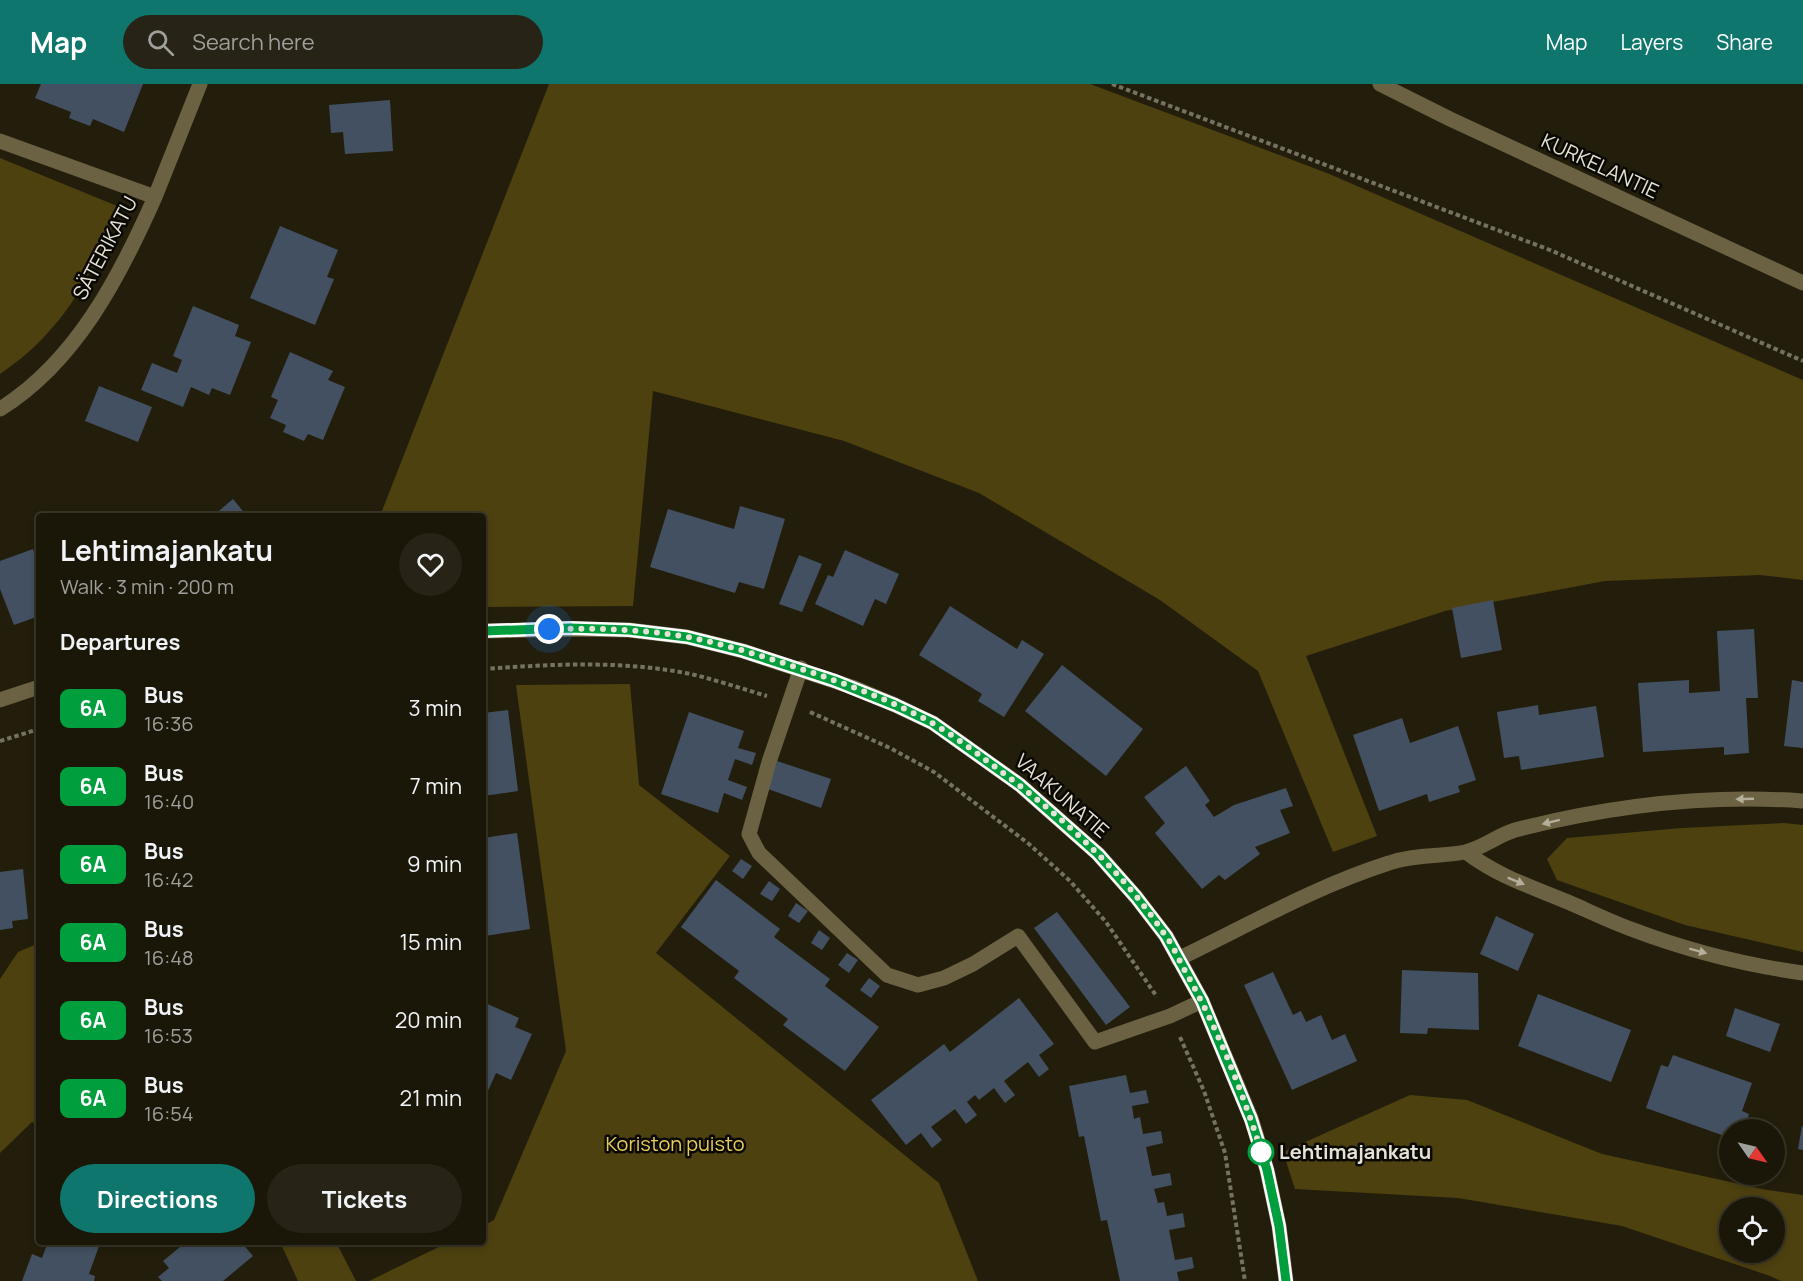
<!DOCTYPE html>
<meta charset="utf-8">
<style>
body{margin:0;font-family:Manrope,sans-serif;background:#272316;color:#f1f3f6;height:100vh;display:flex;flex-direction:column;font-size:22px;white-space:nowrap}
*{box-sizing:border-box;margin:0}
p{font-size:20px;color:#9f9f9c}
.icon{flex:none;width:33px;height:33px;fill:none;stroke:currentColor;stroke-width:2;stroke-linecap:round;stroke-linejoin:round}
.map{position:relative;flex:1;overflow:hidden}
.side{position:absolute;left:36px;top:429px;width:450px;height:732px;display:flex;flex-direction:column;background:#1a1608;border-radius:6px;box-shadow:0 3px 9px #0003,0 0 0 2px #383529}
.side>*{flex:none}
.badge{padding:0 12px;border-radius:9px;font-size:21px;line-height:39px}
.needle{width:39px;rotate:124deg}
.buttons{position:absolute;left:1719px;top:1035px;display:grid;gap:12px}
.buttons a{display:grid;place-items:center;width:66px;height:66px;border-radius:50%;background:#1a1608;box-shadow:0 3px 9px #0003,0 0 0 2px #383529;font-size:30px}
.you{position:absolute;width:30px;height:30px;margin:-15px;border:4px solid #fff;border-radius:50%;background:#1a73e8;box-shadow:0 0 0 9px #1a73e833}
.map>.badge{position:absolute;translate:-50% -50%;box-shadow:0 0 0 3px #fff}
h2{padding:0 24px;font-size:22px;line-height:54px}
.round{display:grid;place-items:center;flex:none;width:63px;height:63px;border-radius:32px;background:#272316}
.headline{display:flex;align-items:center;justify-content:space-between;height:102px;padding:0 24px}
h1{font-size:28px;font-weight:700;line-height:45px}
.action{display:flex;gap:12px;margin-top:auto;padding:12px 24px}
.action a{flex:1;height:69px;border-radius:36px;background:#0f766e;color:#fff;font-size:24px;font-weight:700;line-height:69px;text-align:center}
.action a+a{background:#272316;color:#f1f3f6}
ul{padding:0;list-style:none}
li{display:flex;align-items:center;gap:18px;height:78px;padding:0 24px}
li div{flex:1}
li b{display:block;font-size:22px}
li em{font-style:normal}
li .badge{min-width:66px;font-weight:700;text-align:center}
header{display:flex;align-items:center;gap:36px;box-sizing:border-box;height:84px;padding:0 30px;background:#0f766e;color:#fff}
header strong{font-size:28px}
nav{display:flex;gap:33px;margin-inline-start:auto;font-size:21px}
.search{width:420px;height:54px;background:#272316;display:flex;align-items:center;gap:15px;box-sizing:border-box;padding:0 21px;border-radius:33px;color:#9f9f9c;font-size:22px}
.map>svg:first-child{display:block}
.green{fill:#4d4110;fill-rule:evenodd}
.building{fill:#425061}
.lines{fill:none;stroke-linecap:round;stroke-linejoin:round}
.path{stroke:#767262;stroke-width:4;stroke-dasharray:4.5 3;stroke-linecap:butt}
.service{stroke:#6a6242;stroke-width:15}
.minor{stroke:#6a6242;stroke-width:15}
.tertiary{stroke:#6a6242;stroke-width:15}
.oneway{fill:#b4af9b}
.line-casing{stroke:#fff;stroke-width:14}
.line{stroke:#009e3d;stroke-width:9}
.walk{stroke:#e6e3d6;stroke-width:6;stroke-dasharray:0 10.8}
.stop-dot{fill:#fff;stroke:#009e3d;stroke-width:3}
.labels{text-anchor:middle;stroke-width:5;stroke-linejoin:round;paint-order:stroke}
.street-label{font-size:20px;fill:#e6e3d6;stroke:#0a0803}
.park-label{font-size:20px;fill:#e9cc5a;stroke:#0a0803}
.stop-label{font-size:20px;font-weight:bold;fill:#e6e3d6;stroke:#0a0803;text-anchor:start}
</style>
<header>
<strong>Map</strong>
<div class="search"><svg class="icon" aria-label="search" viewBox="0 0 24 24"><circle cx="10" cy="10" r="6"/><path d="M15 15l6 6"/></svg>Search here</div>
<nav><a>Map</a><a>Layers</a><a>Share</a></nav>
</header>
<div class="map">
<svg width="1803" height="1197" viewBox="0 0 1803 1197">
<rect width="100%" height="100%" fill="#231e0b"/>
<path class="green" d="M549 0H1090L1327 89 1803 296V496L1760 491 1605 497 1445 527 1306 572 1377 752 1333 768 1258 587 1160 516 979 409 844 357 653 307 633 522 483 523V432H380Z
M0 74 122 124C101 165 83 210 52 244 37 262 19 277 0 290Z
M630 600 639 701 730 772 656 869 939 1099 978 1197H369L449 1158H483V1142L494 1136 566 967 516 601Z
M1784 739 1803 741V868L1685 841 1557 796 1547 775 1567 754 1682 744Z
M39 859V1042L32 1038 0 1069V895L18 868Z
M1410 1011 1467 1016 1602 1070 1767 1106 1803 1111V1197H1781L1770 1192 1622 1142 1458 1114 1295 1105 1283 1068ZM1730 1124H1774V1168H1730Z
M280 1158H336L356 1197H298Z"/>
<path class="building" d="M41 0H143L124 48 93 35 90 42 69 34 71 28 35 14Z
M390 16 393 67 345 70 343 48 331 49 329 21Z
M280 142 338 166 327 193 334 195 315 241 250 214Z
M193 222 239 241 235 252 251 258 230 311 212 304 209 311 191 303 183 323 141 306 152 279 177 289 182 276 173 272Z
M290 268 333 287 328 296 345 303 323 356 308 350 304 357 283 348 286 341 270 334 278 316 271 313Z
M99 302 152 323 138 358 85 337Z
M233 415 247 432H213Z
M740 422 785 435 764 505 739 498 735 509 650 483 668 425 734 445Z
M33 465 36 475 39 474V532L14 541 0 505V477Z
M845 466 899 490 886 520 875 515 863 542 815 520 828 491 833 493Z
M799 471 822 480 802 528 779 520Z
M1493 516 1502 566 1461 574 1452 524Z
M950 522 1017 565 1022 556 1044 570 1004 633 978 617 982 610 919 571Z
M1754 545 1758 614H1746L1749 669 1724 671V663L1643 668 1638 599 1689 596V609L1720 607 1717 547Z
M1062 581 1143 645 1106 692 1025 627Z
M1792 596 1803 598V664L1784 662Z
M1538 621 1539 631 1596 622 1604 673 1521 686 1519 672 1504 674 1497 628Z
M508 626 518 707 483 712V629Z
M689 628 744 647 738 664 756 669 752 681 735 675 728 696 747 703 742 716 724 709 718 729 661 710Z
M1402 634 1410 659 1458 642 1476 696 1458 702 1460 708 1429 718 1427 710 1379 727 1353 651Z
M777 677 831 695 821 724 768 705Z
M1186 682 1210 717 1205 721 1214 733 1234 721 1286 704 1293 722 1280 726 1290 749 1255 763 1260 770 1225 796 1219 791 1202 805 1155 749 1165 739 1144 713Z
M517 749 530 845 485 852 483 754Z
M741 775 752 782 743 795 732 787Z
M23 785 28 835 12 837 13 844 0 846V788Z
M716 796 780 845 774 853 830 895 825 902 879 943 845 987 783 941 788 935 734 894 739 887 681 843Z
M769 797 780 805 772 817 760 810Z
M796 819 808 827 799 839 788 832Z
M1057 828 1130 923 1106 941 1034 844Z
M1496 832 1534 850 1518 887 1480 870Z
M819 846 830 854 822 866 811 859Z
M847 869 858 876 849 889 838 881Z
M1402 886 1478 889 1479 946 1428 944 1427 950 1400 949Z
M1273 888 1293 931 1301 927 1306 938 1321 931 1332 956 1345 950 1357 977 1292 1006 1244 901Z
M869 894 880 902 871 914 860 906Z
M1538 910 1631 946 1611 998 1518 962Z
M1019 914 1054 960 1039 971 1049 985 1039 993 1028 978 1004 997 1015 1011 1005 1019 994 1004 979 1016 975 1011 967 1018 977 1031 966 1040 955 1025 931 1043 942 1056 932 1064 921 1049 906 1061 871 1016 944 960 950 968Z
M483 918 519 934 515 943 532 950 511 996 496 989 483 1018Z
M1735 924 1780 940 1770 968 1726 952Z
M1673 971 1752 999 1742 1027 1749 1030 1744 1046H1730V1054L1646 1024 1661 981 1668 983Z
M1126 991 1130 1009 1146 1006 1149 1019 1132 1022 1134 1035 1140 1033 1143 1050 1161 1047 1163 1059 1146 1063 1152 1092 1170 1089 1172 1101 1154 1105 1158 1119 1164 1118 1167 1132 1183 1129 1185 1143 1169 1146 1175 1176 1192 1173 1194 1184 1177 1188 1179 1197H1120L1107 1136 1101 1137 1084 1052 1079 1053 1069 1002Z
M1802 1042H1803V1066L1798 1065Z
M48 1158H88L99 1162 89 1190 95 1192 94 1197H22L32 1170 42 1174Z
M186 1158H225L227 1161 230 1158H241L253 1172 223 1197H162L158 1193 169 1184 163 1177Z"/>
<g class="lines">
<path class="path" d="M1112 0 1550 166 1803 277
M483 585C553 580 627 576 695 591 719 597 743 605 767 612
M810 628 890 664 934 688 1029 760 1070 797 1106 838 1157 913
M0 657 39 645
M1180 953 1204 1007 1225 1069 1245 1197"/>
<path class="service" d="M801 584 769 678 749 750 759 769 887 891 918 901 944 894 973 880 1018 852 1095 958 1170 932 1202 917"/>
<path class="minor" d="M0 57 155 113C120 192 76 278 0 325
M155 113 200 0
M1466 768C1497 792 1532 803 1568 818 1589 827 1609 837 1631 845 1686 866 1745 881 1803 889
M1178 875C1247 842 1316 802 1389 779 1414 770 1440 773 1465 768 1483 764 1498 751 1515 746 1609 722 1706 710 1803 717"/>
<path class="tertiary" d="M1380 0 1450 35 1803 199
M483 547 570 545 629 546 687 553 743 567 852 603 895 621 933 639 1020 701 1098 770 1136 813 1166 852 1202 917 1251 1034 1267 1086 1279 1142 1286 1197
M0 616 39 603"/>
</g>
<defs><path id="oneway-solid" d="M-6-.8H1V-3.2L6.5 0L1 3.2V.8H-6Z" transform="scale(1.5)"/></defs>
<g class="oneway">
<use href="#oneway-solid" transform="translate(1745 715) rotate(178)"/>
<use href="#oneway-solid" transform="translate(1551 738) rotate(166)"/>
<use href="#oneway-solid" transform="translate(1516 797) rotate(22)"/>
<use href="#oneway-solid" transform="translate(1698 867) rotate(15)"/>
</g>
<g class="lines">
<g class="line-casing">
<path id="line" d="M483 547 570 544 629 546 687 553 743 567 835 597 895 621 933 639 1020 701 1098 770 1136 813 1166 852 1202 917 1251 1035 1267 1086 1279 1142 1286 1197"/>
</g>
<use href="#line" class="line"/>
<path class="walk" d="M549 545C595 544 642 545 688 553 733 562 778 577 822 592 859 605 897 619 932 639 951 650 970 664 987 677 1054 726 1119 782 1165 851 1173 861 1178 874 1184 885 1217 943 1242 1006 1262 1070L1261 1068"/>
</g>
<circle class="stop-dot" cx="1261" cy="1068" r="12"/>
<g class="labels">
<g class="street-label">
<text transform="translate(1600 82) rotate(25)" y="7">KURKELANTIE</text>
<text transform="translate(105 164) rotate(-62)" y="7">SÄTERIKATU</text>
<text transform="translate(1062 712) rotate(41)" y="7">VAAKUNATIE</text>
</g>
<g class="park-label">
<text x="675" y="1067">Koriston puisto</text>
</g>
<g class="stop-label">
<text x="1279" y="1075">Lehtimajankatu</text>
</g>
</g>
</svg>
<div class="buttons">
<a><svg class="needle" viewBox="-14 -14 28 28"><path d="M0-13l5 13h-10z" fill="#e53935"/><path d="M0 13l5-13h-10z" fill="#9f9f9c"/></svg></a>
<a><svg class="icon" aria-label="locate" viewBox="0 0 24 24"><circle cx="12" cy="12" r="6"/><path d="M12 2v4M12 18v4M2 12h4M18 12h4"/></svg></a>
</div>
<div class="you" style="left:549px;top:545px"></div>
<section class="side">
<div class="headline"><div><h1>Lehtimajankatu</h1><p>Walk · 3 min · 200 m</p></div><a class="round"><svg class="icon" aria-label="heart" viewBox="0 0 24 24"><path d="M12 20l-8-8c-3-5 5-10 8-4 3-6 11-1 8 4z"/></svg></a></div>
<h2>Departures</h2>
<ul>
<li><span class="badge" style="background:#009e3d;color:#fff">6A</span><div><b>Bus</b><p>16:36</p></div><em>3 min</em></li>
<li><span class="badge" style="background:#009e3d;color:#fff">6A</span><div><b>Bus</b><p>16:40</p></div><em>7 min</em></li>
<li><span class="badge" style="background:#009e3d;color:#fff">6A</span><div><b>Bus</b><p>16:42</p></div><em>9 min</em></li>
<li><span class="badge" style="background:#009e3d;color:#fff">6A</span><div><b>Bus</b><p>16:48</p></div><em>15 min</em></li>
<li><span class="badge" style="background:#009e3d;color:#fff">6A</span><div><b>Bus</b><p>16:53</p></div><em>20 min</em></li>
<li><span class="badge" style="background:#009e3d;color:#fff">6A</span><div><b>Bus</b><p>16:54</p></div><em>21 min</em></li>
</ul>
<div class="action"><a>Directions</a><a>Tickets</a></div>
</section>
</div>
